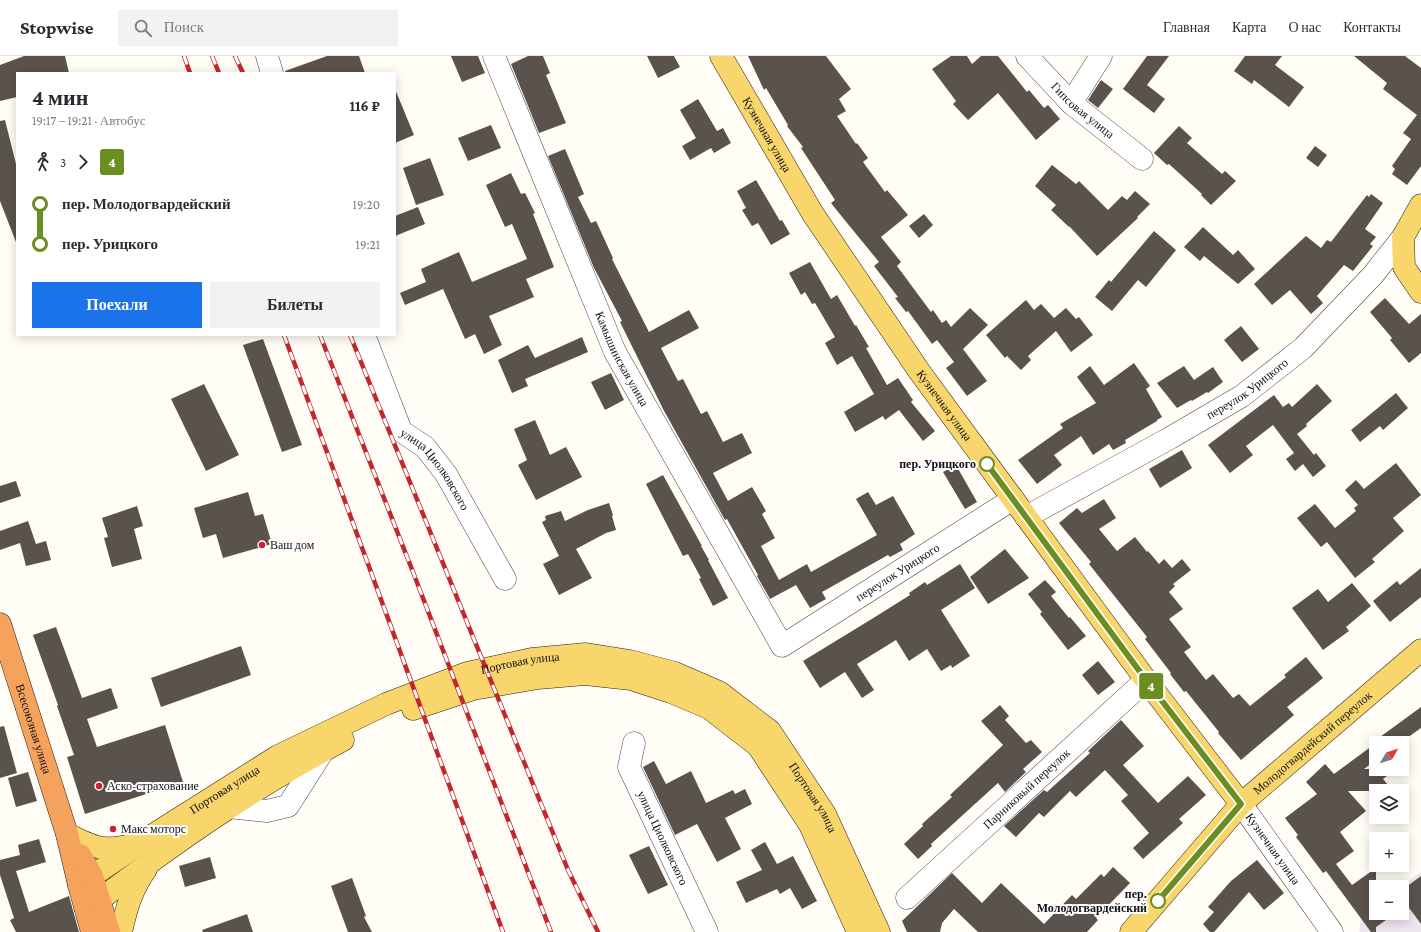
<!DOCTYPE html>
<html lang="ru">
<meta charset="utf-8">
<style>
body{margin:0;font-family:"Crimson Pro",serif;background:#f2f2f3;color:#2b2b33;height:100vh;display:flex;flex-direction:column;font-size:15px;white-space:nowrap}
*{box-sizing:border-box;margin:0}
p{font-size:13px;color:#7c7c81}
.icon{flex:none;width:22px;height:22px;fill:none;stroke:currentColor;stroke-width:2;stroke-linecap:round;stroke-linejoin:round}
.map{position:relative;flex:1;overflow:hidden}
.side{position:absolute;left:16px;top:16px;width:380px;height:264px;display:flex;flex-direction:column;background:#fff;border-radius:0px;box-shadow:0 2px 10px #0003}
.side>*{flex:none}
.badge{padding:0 8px;border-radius:3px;font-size:14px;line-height:26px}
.needle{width:26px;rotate:51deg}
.buttons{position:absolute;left:1369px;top:680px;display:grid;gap:8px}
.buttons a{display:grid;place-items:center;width:40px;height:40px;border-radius:0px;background:#fff;box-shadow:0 2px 10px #0003;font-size:20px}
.map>.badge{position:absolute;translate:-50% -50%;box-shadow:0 0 0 2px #fff}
.legs{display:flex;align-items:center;gap:6px;height:44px;padding:0 16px;font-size:13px}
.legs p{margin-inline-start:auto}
.head{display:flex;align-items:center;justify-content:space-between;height:68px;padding:0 16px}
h1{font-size:22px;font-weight:700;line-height:30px}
.action{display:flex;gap:8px;margin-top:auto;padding:8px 16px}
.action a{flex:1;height:46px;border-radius:0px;background:#1a73e8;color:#fff;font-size:16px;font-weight:700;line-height:46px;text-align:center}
.action a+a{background:#f2f2f3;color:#2b2b33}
ul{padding:0 16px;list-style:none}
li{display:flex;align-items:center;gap:14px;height:40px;font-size:15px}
li i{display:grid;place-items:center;width:6px;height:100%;margin:0 5px;background:currentColor}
li i::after{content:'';width:10px;height:10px;margin:-5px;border:3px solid;border-radius:50%;background:#fff}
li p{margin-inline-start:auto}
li:first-child i{background:linear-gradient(#0000 50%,currentColor 0)}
li:last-child i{background:linear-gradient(currentColor 50%,#0000 0)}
header{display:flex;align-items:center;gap:24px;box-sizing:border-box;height:56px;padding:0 20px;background:#fff;border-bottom:1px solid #e1e1e2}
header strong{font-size:19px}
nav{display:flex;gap:22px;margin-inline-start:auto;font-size:14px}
.search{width:280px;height:36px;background:#f2f2f3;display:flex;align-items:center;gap:10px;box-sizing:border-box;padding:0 14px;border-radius:0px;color:#7c7c81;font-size:15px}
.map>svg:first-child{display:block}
.industrial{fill:#eee6ef}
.building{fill:#5a524d}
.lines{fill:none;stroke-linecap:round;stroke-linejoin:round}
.minor-casing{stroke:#444;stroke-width:23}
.major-casing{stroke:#222;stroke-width:23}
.highway-casing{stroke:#222;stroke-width:23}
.minor{stroke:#fff;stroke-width:22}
.major{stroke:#f9d66b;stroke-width:22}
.highway{stroke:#f5a25d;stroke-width:22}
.rail-casing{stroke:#c4262e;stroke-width:4.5}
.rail{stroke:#fff;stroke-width:3;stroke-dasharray:9;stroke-linecap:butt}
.line-1-casing{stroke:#fff;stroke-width:9}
.line-1{stroke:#6b8e23;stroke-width:6}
.stop-1-dot{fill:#fff;stroke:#6b8e23;stroke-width:2}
.poi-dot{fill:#c4262e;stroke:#fff;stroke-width:1.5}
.labels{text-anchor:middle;stroke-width:4;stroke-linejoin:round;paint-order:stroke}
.street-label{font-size:12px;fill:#111;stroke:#fff}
.stop-label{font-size:12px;font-weight:bold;fill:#111;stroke:#fff;text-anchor:end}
.poi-label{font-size:12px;fill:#111;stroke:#fff;text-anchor:start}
</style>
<header>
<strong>Stopwise</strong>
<div class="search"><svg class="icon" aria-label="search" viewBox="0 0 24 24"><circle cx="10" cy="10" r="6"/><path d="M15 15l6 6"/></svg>Поиск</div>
<nav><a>Главная</a><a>Карта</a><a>О нас</a><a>Контакты</a></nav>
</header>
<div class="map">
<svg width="1421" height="876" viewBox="0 0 1421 876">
<rect width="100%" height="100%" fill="#fffdf5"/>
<path class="industrial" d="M1421 816V876H1360L1359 874 1362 857H1402V831H1400Z"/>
<path class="building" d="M24 0H65L69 17H17V41L0 45V9Z
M327 0H359L365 17H286L285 15Z
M451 0H478L485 17 462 26Z
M528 0H543L550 17 546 19 566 67 539 77 511 8Z
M647 0H674L680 11 658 22Z
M748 0H826L851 33 839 43 846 55 837 60 856 88 857 87 868 102 863 106 885 136 887 134 908 159 881 181 901 206 897 210 931 256 933 254 942 267 946 264 951 271 970 252 988 269 963 293 987 325 967 340 946 312 954 306 937 284 932 288 908 255 906 256 895 242 898 241 874 210 879 206 843 162 831 147 835 144 801 92 803 91 787 70 788 69 766 32 764 34Z
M951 0H967L972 8 981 0H998L1027 36 1029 34 1044 52 1048 49 1060 63 1036 84 998 37 968 64 953 48 956 45 932 13Z
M1147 0H1169L1147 29 1165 43 1154 57 1123 33Z
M1245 0H1282L1275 9 1304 31 1289 51 1254 24 1252 28 1234 15Z
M1354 0H1405L1421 12V110L1407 129 1392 118 1395 113 1392 110 1411 83 1403 77 1417 59 1383 33 1387 27Z
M1101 24 1113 33 1098 52 1088 44Z
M395 33 414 79 395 87Z
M698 43 717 75 723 72 731 87 714 97 711 92 690 104 682 90 696 82 680 54Z
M5 64 17 112 16 186 0 145V65Z
M491 69 501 92 468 105 458 82Z
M1179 70 1192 82 1187 87 1222 118 1225 115 1236 125 1211 149 1201 139 1202 138 1169 108 1167 109 1154 97Z
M1315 90 1327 99 1318 111 1306 102Z
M565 93 584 138 578 141 591 167 596 165 613 202 612 203 649 276 689 254 699 272 661 292 678 325 683 323 701 358 707 355 723 386 742 377 752 397 713 417 728 445 752 431 766 455 762 458 775 482 761 490 779 524 807 508 811 516 877 479 856 443 868 436 876 449 893 440 915 478 900 488 903 494 890 501 888 499 822 536 826 543 810 552 796 529 770 543 757 520 758 519 727 463 725 464 663 353 620 266 622 265 594 212 548 100Z
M430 102 444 139 416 149 403 112Z
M1052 109 1076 128 1079 125 1108 154 1122 140 1127 144 1135 135 1150 148 1137 161 1138 162 1097 200 1069 170V171L1051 154 1056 149 1035 130Z
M511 117 521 138 525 137 535 157 533 158 554 211 526 223 534 241 489 260 502 289 484 298 475 278 465 283 443 233 405 249 400 237 426 226 421 213 459 196 472 226 527 203 512 168 505 171 486 129Z
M756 124 780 165 782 164 790 178 771 189 758 167 752 170 742 154 746 152 737 135Z
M1371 138 1383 147 1365 173 1376 181 1370 188 1373 190 1353 215 1344 209 1317 240 1323 247 1311 258 1290 234 1272 249 1254 228 1306 180 1321 192 1327 184 1331 186 1367 139 1369 141Z
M418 151 425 168 395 180V160Z
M924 158 933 169 919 182 909 170Z
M1203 171 1233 199 1238 194 1255 213 1238 228 1204 200 1200 205 1184 191Z
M1154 175 1176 194 1146 231 1138 224 1112 255 1095 241 1109 224 1111 226Z
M810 206 831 243 837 239 855 270 856 269 869 291 866 292 887 329 898 322 913 344 911 346 935 375 923 385 899 354 885 364 883 360 855 376 844 356 874 338 852 300 837 309 825 287 835 281 815 247 812 248 805 236 801 239 789 217Z
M1385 242 1409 268 1421 258V297L1409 307 1390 284 1392 282 1370 256Z
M1026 244 1034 254 1041 248 1054 262 1066 252 1076 263 1079 261 1093 279 1071 296 1056 275 1028 300 1031 304 1021 314 1007 300 1005 302 986 279Z
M1241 270 1259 293 1242 306 1224 284Z
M582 281 588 296 525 323 528 330 512 337 498 304 528 289 535 302Z
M263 283 302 389 282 396 243 289Z
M1134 307 1150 330 1146 333 1162 361 1157 364V365L1125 384 1126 387 1113 394 1109 388 1093 399 1081 380 1054 399 1062 409 1037 428 1018 404 1063 372 1060 368 1096 347 1077 321 1090 310 1104 329Z
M1184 310 1194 324 1213 311 1223 326 1208 337 1207 336 1192 345 1191 344 1177 352 1157 327Z
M611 317 624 344 605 354 591 326Z
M204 328 239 399 206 415 171 343Z
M1317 328 1332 345 1306 368 1307 370 1297 378 1314 399 1316 397 1326 410 1313 421 1303 408 1295 415 1286 403 1294 397 1273 369 1246 390 1253 399 1230 417 1208 389 1274 339 1283 351 1289 347 1292 351Z
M1396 337 1408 352 1383 374 1380 370 1360 386 1351 374Z
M535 364 550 399 566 391 582 421 536 444 518 409 527 404 514 373Z
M1182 394 1192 412 1160 432 1149 413Z
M1396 407 1421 439 1393 462 1404 475 1372 503 1375 506 1355 522 1327 486 1321 491 1297 462 1315 448 1335 472 1356 455 1354 452 1358 449 1345 434 1356 424 1364 433Z
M956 409 977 446 965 453 943 416Z
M663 419 702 490H701L709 504H708L728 542 713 550 699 523 701 522 688 498 683 500 646 428Z
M16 425 21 440 0 447V430Z
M248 436 255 460 263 458 272 488 223 502 216 478 203 482 194 452Z
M1104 443 1116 462 1099 473 1117 495 1135 481 1147 496 1148 495 1159 508 1164 503 1172 512 1182 503 1191 514 1173 528 1175 530 1169 536 1183 553 1169 563 1191 591 1184 596 1206 624 1213 618 1233 642 1239 638 1250 650 1286 621 1284 619 1306 601 1323 622 1287 651 1294 659 1241 704 1218 677 1219 676 1186 635 1184 636 1170 618 1171 617 1145 583 1147 581 1089 508 1091 506 1059 467 1077 452 1082 457Z
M609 447 613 459 612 460 616 474 606 477 576 493 592 522 559 539 543 508 559 500 542 466 546 464 545 460 561 455 565 465 588 454Z
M137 450 143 470 134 473 142 503 112 511 104 482 108 481 102 462Z
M28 465 36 488 46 485 51 504 26 510 20 487 0 494V475Z
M1005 493 1029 522 988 548 970 521Z
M960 508 975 532 941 554 970 600 952 612 951 609 941 615 927 593 909 605 896 584 857 608 874 634 862 642 845 616 820 632 803 605 875 561 910 539 909 537 925 526 927 529Z
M1421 512V541L1390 566 1373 545 1397 525 1400 529Z
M1045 524 1056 536 1051 540 1069 562 1070 561 1086 580 1068 594 1040 558 1042 556 1028 538Z
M1352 527 1371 550 1346 571 1349 575 1323 594 1292 552 1318 533 1328 546Z
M56 571 82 642 111 632 118 652 87 663 97 691 165 669 183 726 85 758 67 701 74 699 57 650 58 649 33 579Z
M241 590 251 619 161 651 151 622Z
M1098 605 1115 626 1098 639 1082 619Z
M1000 649 1009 660 1005 664 1026 687 1031 684 1042 696 1023 713 1026 716 1005 736 998 727 931 788 932 790 918 803 904 788 923 770 922 768 952 741 950 739 1003 689 981 665Z
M1421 651V672L1400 687H1376L1377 686 1376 684Z
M1121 664 1144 690 1123 709 1158 747 1188 720 1206 739 1179 763 1183 767 1143 803 1133 792 1149 777 1121 745 1128 739 1105 714 1076 741 1070 735 1044 761 1039 757 1016 781 1004 770 1044 734 1047 736 1090 697 1088 695Z
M4 670 17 717 0 722V671Z
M1376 687V704L1364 713H1396L1383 723 1393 735H1348L1366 755 1340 776 1354 795 1336 808 1352 829 1376 812V857H1396L1376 871V876H1371L1326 815 1323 817 1296 781 1298 779 1285 762 1317 738 1306 726 1325 708 1334 718Z
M654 705 666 728 691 715 706 747 733 734 735 738 745 733 752 748 725 762 741 793 717 806 697 768 675 779 643 711Z
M28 716 37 745 16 751 8 722Z
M39 783 46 806 16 815 29 856 69 840 79 876H16L10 864 14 862 0 819V804L20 799 18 789Z
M765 786 777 808 793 800 817 845 802 853 790 832 780 838 777 833 746 847 736 826 762 814 751 794Z
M649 790 668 829 648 838 629 799Z
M210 801 216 822 185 831 179 810Z
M1257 804 1284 837 1264 854 1249 836 1214 876H1210L1203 868 1214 856 1208 851 1231 825Z
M1113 811 1130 827 1096 862 1098 864 1087 876H978L954 853 942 867 940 876H907L902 865 952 817 982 847 1001 827 1044 868 1072 839 1076 843 1101 818 1104 821Z
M1421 820V868L1407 849 1402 853V834Z
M352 822 366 860 364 861 372 876H348L331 830Z
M247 858 253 876H203L202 874Z"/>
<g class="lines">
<g class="minor-casing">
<g id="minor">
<path d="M267 0 272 17"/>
<path id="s1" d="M494 0 615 296 782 590 1013 443"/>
<path id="s2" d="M1027 0 1071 47 1142 103"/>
<path d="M1071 47 1101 0"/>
<path id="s3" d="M364 279 401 375 425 391 446 418 505 523"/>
<path id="s4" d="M1026 461 1170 382 1242 340 1303 292 1373 219 1403 181"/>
<path id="s5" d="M634 687 629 711 707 876"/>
<path id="s6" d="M1241 748 1332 876"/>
<path d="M228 751 267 755 288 750 323 695"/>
<path id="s7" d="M907 842 1146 624"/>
</g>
</g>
<g class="major-casing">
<g id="major">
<path id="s8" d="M721 0 813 158 919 315 1146 624 1241 748"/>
<path d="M1421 149 1403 181 1404 211 1421 236"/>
<path d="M413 653 473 633 538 622 585 618 631 623 671 636 709 652 758 690 810 769 858 876"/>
<path d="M67 778C93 791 105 797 134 788"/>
<path id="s9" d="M79 829 145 784 278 700 386 648 467 617 532 603 586 598 630 605 675 617 719 636 770 675 825 758 879 876"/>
<path d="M86 854C169 791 250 733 343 684"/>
<path d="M121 876C127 850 131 835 146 813"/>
<path id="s10" d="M1131 876 1241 748 1421 594"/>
</g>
</g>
<g class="highway-casing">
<g id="highway">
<path id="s11" d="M0 568 67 778 79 829 92 876"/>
<path d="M80 799 92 820 109 876"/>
</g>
</g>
<use href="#minor" class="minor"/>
<use href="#major" class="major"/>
<use href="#highway" class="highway"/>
<g class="rail-casing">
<path id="rail" d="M184 0 190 17
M212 0 219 17
M235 0 243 17
M284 279 503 876
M320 279 413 516 551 876
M350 279 568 814 598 876"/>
</g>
<use href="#rail" class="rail"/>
</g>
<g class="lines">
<g class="line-1-casing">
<path id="line-1" d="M987 408 1146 624 1241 748 1158 845"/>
</g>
<use href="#line-1" class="line-1"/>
</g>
<g class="stop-1-dot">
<circle cx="987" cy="408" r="7"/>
<circle cx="1158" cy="845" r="7"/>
</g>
<g class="poi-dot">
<circle cx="262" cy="489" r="4"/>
<circle cx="99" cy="730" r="4"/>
<circle cx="113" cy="773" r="4"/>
</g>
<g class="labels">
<g class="street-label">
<text dy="4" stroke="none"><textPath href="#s2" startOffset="78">Гипсовая улица</textPath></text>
<text dy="4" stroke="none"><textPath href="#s8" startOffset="91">Кузнечная улица</textPath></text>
<text dy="4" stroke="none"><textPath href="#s1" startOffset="329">Камышинская улица</textPath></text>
<text dy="4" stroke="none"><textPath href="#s4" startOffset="256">переулок Урицкого</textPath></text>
<text dy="4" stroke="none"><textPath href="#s8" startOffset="415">Кузнечная улица</textPath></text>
<text dy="4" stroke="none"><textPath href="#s3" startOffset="155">улица Циолковского</textPath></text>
<text dy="4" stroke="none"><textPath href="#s1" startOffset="795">переулок Урицкого</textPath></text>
<text dy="4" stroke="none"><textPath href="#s9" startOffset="498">Портовая улица</textPath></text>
<text dy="4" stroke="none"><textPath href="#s11" startOffset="110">Всесоюзная улица</textPath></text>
<text dy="4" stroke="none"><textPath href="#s10" startOffset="263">Молодогвардейский переулок</textPath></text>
<text dy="4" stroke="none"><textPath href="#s7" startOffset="162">Парниковый переулок</textPath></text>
<text dy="4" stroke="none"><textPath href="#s9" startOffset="174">Портовая улица</textPath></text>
<text dy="4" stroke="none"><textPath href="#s9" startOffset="847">Портовая улица</textPath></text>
<text dy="4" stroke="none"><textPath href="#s5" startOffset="103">улица Циолковского</textPath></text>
<text dy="4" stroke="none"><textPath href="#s6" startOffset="55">Кузнечная улица</textPath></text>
</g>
<g class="stop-label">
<text x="976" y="412">пер. Урицкого</text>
<text x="1147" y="842">пер.<tspan x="1147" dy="14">Молодогвардейский</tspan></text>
</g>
<g class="poi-label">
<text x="270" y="493">Ваш дом</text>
<text x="107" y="734">Аско-страхование</text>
<text x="121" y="777">Макс моторс</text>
</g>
</g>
</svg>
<div class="buttons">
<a><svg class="needle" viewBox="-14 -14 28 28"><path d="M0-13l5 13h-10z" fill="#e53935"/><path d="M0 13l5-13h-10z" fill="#7c7c81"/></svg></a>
<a><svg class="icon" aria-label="layers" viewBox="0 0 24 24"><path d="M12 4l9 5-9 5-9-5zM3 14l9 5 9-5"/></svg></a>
<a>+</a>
<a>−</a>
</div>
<b class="badge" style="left:1151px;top:630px;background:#6b8e23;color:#fff">4</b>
<section class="side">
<div class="head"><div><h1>4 мин</h1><p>19:17 – 19:21 · Автобус</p></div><b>116 ₽</b></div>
<div class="legs"><svg class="icon" aria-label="walk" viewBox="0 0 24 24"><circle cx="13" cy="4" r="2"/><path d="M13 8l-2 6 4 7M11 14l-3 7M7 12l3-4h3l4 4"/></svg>3<svg class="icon" aria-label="forward" viewBox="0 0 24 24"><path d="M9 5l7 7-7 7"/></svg><b class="badge" style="background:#6b8e23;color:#fff">4</b></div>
<ul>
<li><i style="color:#6b8e23"></i><b>пер. Молодогвардейский</b><p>19:20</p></li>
<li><i style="color:#6b8e23"></i><b>пер. Урицкого</b><p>19:21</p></li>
</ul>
<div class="action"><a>Поехали</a><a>Билеты</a></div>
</section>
</div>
